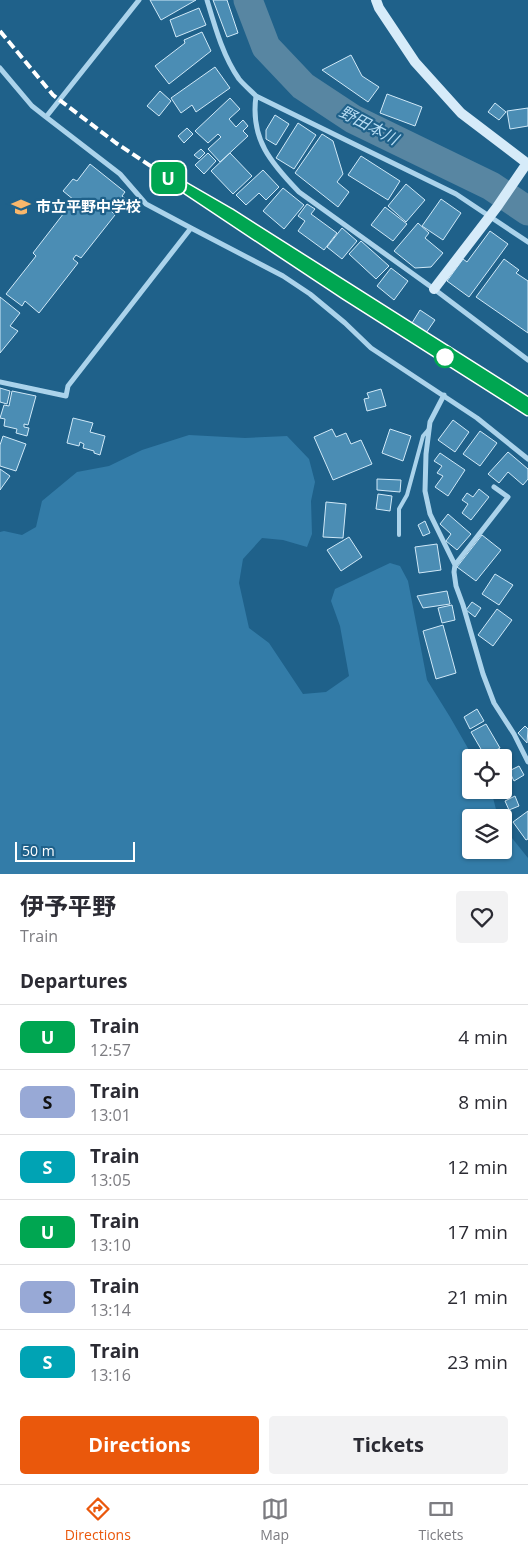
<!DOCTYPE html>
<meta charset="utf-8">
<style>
body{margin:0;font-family:"Open Sans","Noto Sans JP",sans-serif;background:#f2f2f3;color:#2b2b33;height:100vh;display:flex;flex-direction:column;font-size:19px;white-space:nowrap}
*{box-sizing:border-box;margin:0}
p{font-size:16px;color:#7c7c81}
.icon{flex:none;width:28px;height:28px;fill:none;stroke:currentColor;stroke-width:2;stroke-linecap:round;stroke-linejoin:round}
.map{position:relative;height:874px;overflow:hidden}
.panel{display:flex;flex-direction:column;background:#fff;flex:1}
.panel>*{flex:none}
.badge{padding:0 10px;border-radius:8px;font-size:18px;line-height:32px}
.tools{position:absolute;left:462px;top:749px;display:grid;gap:10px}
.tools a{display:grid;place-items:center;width:50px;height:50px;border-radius:5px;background:#fff;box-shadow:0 1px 4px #0004;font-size:25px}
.scale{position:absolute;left:15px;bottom:12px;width:120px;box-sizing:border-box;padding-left:5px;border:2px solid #fff;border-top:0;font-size:14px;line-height:18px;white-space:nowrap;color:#fff;-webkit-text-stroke:4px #1f618a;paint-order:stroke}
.map>.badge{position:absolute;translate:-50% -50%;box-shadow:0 0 0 2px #fff}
h2{padding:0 20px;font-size:19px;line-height:45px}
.round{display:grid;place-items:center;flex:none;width:52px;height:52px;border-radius:5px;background:#f2f2f3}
.head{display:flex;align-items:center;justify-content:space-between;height:85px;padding:0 20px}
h1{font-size:24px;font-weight:700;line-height:38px}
.cta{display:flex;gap:10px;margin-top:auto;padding:10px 20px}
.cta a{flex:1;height:58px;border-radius:5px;background:#ea580c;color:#fff;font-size:20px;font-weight:700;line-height:58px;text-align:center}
.cta a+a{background:#f2f2f3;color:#2b2b33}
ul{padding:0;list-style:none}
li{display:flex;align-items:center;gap:15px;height:65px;padding:0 20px;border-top:1px solid #e1e1e2}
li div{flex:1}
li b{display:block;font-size:19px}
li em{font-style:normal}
li .badge{min-width:55px;font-weight:700;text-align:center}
.dock{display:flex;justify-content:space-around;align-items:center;height:70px;border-top:1px solid #e1e1e2;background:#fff;font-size:14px;color:#7c7c81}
.dock a{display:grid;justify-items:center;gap:2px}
.dock .on{color:#ea580c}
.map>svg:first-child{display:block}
.green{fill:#337ca8}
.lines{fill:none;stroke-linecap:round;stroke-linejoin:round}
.river{stroke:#5886a2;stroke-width:29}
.building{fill:#4b8db4;stroke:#d0e9f8}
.lane{stroke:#abd3eb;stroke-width:4}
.street{stroke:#abd3eb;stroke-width:5}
.secondary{stroke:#d6ebf9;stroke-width:10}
.rail{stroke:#fff;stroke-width:4;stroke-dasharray:9 4;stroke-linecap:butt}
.line-casing{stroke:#fff;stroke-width:11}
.line{stroke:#00a651;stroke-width:8}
.stop-dot{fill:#fff;stroke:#00a651;stroke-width:2.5}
.labels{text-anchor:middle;stroke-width:4.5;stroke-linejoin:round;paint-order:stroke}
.poi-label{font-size:15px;font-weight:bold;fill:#fff;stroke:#1f618a;text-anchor:start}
.water-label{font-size:16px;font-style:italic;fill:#b6dcf3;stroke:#1f618a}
</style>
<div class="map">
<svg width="528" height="874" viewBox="0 0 528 874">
<rect width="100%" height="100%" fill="#1f618a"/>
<path class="green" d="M189 435 245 438 287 436 309 459 315 482 311 501 312 534 307 547 283 540 262 538 243 559 239 583 249 628 269 643 303 694 326 692 349 676 340 626 331 601 335 589 390 563 400 566 408 581 427 680 450 717 473 757 471 758V790H491L498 817 471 818V850H504V828L528 858V874H0V532L4 531 22 535 36 527 42 501 77 472 109 466 142 450Z"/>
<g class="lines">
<path class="river" d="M248 0 266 47 303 86 353 119 491 186 528 211"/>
</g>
<path class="building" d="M150 0H196L161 20Z
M213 0H227L238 33 227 37Z
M199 8 206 25 176 37 170 20Z
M202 32 211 51 169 84 155 66 185 43 184 40Z
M351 55 362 76 379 87 368 102 322 70Z
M215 67 230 88 196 112 192 105 181 113 171 98Z
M160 91 171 101 159 116 147 106Z
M387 94 422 107 415 126 380 113Z
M230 98 240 109 229 119 236 127 243 120 248 126 243 131 248 136 220 162 208 149 221 137 218 134 208 143 195 131Z
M495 103 506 112 499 120 488 112Z
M528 108V126L510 129 507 111Z
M275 115 289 124 276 145 266 139V130Z
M298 123 316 135 294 169 276 158Z
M187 128 193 134 184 143 178 136Z
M322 134 333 141 343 174 337 182 349 192 338 207 295 173Z
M201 149 205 153 199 159 194 155Z
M208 153 216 161 204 174 195 165Z
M230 153 252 176 233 194 211 171Z
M361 156 400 181 388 200 348 175Z
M90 164 125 192 122 196 127 200 118 210 114 207 111 211 115 215 81 258 76 255 73 259 78 263 39 313 25 301 22 306 6 294 36 256 33 253 74 200 63 191 73 179 77 181Z
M263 170 279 187 266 200 259 193 246 205 236 195Z
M406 184 425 200 406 222 388 206Z
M283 188 304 205 284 229 263 211Z
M441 199 461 213 443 240 422 226Z
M307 204 315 209 311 214 337 233 324 250 298 231 305 221 298 216Z
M385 207 407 224 393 241 371 225Z
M418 223 429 233 425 238 443 253 431 267 415 268 394 251Z
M342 228 357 241 342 259 327 247Z
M490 231 508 244 469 297 447 281 463 259 467 262Z
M361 241 389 266 376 279 349 254Z
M504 259 519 270 516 273 528 281V333L476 297Z
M391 268 408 281 394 300 377 286Z
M0 297 20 313 10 326 18 331 0 353Z
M420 310 435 320 426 333 412 323Z
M0 388 10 391 7 404 0 402Z
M381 389 386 406 367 411 364 399 369 398 367 393Z
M12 391 36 396 28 425 24 424V427L29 428 27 436 16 433 17 429 4 426 5 419 0 418 4 405 9 406Z
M73 418 93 423 90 432 105 436 100 455 94 453V451L83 448 84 444 80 442 79 446 67 443Z
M453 420 469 432 455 452 438 440Z
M332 429 336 437 346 433 351 444 361 440 372 464 333 480 314 437Z
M390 429 411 436 403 461 382 453Z
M480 431 497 443 480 466 463 454Z
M3 436 26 444 16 471 0 466V445Z
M508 452 528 469V479L523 485 508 472 499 483 488 474Z
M440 453 465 470 448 496 435 487 443 476 437 473 442 466 434 461Z
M0 469 10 476 0 490Z
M377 479 401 480 400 492 377 490Z
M479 489 489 497 471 520 462 513 468 504 462 500 467 493 473 497Z
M378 494 392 496 390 511 376 509Z
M326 502 346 504 343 538 323 537Z
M448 514 471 534 457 550 446 541 451 534 440 524Z
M425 521 430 533 423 536 418 525Z
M482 535 501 550 476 581 457 567Z
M349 537 362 557 341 571 327 550Z
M437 544 441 570 419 573 415 547Z
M495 574 513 585 499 605 482 594Z
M447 591 450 604 423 608 417 596Z
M472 602 481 608 475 617 466 610Z
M452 605 455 620 442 623 438 608Z
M497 609 512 620 493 646 478 635Z
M443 625 456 673 436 679 423 631Z
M477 709 484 721 470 729 464 717Z
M486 724 500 748 485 756 471 732Z
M525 726 528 729 527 743 518 733Z
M519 766 524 775 514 781 509 771Z
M515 796 519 806 509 810 505 801Z
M528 811V839L526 840 513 822Z"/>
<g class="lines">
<path class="lane" d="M399 535V509L407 495 423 436 429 429"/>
<path class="street" d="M207 0C215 27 223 56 239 79 244 85 250 90 256 96L456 194 528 242
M0 68 32 106 46 117 139 0
M256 96C250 139 271 163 299 192L434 289 528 360
M191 228 283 276 310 294 345 323 371 348 477 418 528 459
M0 382 66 396 68 386 191 228 146 204 120 174 46 117
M444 395 430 422 426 454 425 491 430 514 455 565
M494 487 508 497 455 565 454 572 456 586 463 605 483 674 494 703 514 734 528 762"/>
<path class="secondary" d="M376 0 379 8 415 62 461 113 528 164
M434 289 497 207 527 163"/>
<path class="rail" d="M0 31 53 95 116 143 345 295 528 411
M309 263 444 348"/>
</g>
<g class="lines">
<g class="line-casing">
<path id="line" d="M528 402 230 213 166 176 345 295 528 411"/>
</g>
<use href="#line" class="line"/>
</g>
<defs>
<g id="school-bare" transform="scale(1.5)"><path d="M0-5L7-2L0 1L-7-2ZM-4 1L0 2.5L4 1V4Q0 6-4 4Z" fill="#f9b76b" stroke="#1f618a" stroke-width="2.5" paint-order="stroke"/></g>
</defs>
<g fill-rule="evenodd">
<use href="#school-bare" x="21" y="207"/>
</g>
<circle class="stop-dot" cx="445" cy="357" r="10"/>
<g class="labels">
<g class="poi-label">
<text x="36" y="212">市立平野中学校</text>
</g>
<g class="water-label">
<text transform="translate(369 125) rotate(28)" y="6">野田本川</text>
</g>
</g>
</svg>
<div class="tools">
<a><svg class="icon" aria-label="locate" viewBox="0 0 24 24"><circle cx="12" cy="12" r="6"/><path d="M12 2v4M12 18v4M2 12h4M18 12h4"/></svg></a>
<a><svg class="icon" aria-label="layers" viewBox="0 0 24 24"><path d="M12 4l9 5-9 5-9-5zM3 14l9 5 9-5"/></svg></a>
</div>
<div class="scale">50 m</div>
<b class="badge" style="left:168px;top:178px;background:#00a651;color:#fff">U</b>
</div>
<section class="panel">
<div class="head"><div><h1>伊予平野</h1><p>Train</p></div><a class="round"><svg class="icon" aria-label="heart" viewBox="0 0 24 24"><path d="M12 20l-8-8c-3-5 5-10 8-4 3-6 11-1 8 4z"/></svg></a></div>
<h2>Departures</h2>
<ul>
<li><span class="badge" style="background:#00a651;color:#fff">U</span><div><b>Train</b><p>12:57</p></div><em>4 min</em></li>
<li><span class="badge" style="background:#98a9d6;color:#111">S</span><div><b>Train</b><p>13:01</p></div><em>8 min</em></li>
<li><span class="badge" style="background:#00a3b4;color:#fff">S</span><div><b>Train</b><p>13:05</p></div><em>12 min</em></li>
<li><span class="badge" style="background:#00a651;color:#fff">U</span><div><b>Train</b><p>13:10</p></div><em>17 min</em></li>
<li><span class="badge" style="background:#98a9d6;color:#111">S</span><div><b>Train</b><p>13:14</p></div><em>21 min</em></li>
<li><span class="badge" style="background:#00a3b4;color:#fff">S</span><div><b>Train</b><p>13:16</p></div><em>23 min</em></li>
</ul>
<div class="cta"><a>Directions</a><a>Tickets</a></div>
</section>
<nav class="dock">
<a class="on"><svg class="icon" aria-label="directions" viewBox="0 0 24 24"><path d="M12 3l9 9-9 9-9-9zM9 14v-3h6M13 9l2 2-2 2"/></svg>Directions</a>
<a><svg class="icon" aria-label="map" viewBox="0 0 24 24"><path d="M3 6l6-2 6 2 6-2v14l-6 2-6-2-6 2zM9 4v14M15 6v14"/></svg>Map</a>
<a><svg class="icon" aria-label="tickets" viewBox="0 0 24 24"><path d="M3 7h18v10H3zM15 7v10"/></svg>Tickets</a>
</nav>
